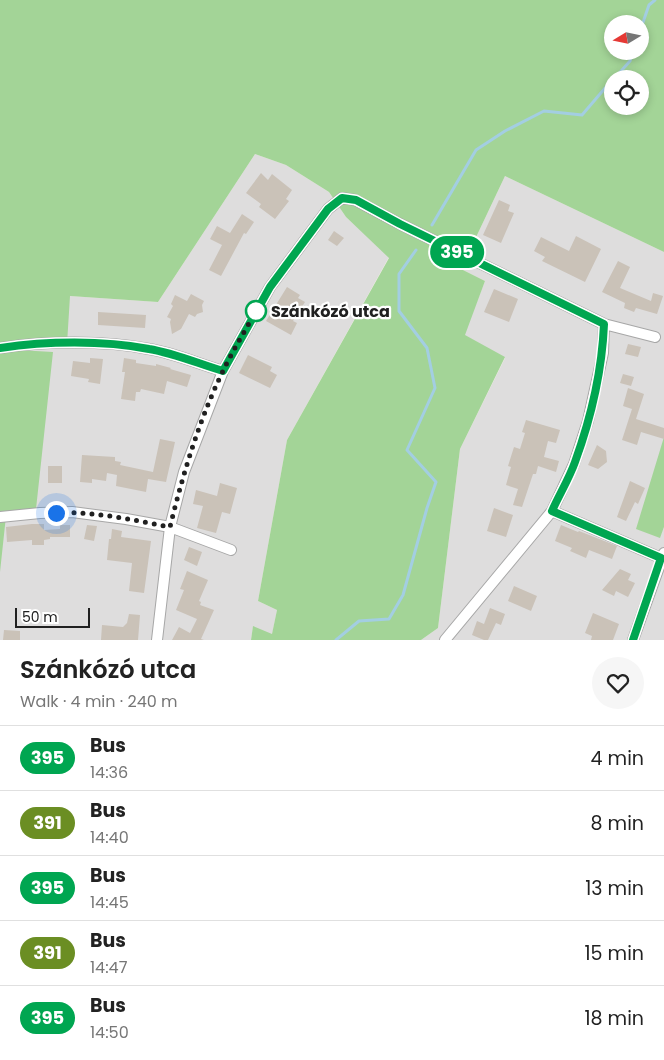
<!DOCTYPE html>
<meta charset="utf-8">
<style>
body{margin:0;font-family:Poppins,sans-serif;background:#f6f6f6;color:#222;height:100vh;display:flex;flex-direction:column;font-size:19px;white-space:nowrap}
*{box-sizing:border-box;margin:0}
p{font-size:16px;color:#767676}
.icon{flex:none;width:28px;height:28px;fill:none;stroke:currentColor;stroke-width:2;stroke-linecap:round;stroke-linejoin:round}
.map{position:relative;height:640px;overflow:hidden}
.drawer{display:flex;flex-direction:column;background:#fff;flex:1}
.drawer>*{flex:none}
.badge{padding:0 10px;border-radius:16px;font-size:18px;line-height:32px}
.needle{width:32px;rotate:260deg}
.tools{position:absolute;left:604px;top:15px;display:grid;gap:10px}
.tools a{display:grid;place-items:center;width:45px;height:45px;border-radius:50%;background:#fff;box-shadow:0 2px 8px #0003;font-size:25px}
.scale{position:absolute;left:15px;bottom:12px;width:75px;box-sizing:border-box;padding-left:5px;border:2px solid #202020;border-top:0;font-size:14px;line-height:18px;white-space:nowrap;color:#202020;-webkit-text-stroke:4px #fff;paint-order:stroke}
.you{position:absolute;width:25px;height:25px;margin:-12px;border:4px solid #fff;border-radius:50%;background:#1a73e8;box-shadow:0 0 0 8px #1a73e833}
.map>.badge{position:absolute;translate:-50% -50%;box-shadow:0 0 0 2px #fff}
.round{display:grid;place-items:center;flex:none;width:52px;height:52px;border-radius:26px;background:#f6f6f6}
.headline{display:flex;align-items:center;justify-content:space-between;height:85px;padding:0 20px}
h1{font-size:24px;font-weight:600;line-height:38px}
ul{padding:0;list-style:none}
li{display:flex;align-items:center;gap:15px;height:65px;padding:0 20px;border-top:1px solid #e0e0e0}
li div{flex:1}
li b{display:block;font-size:19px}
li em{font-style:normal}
li .badge{min-width:55px;font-weight:700;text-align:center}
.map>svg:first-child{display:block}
.residential{fill:#dedddd}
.forest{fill:#a3d497;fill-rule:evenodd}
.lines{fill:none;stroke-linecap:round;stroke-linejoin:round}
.stream{stroke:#a3cee2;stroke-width:3}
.building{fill:#cac2b8}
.minor-casing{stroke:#a7a7a7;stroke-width:12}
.minor{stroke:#fff;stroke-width:10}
.line-casing{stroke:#fff;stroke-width:11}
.line{stroke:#00a651;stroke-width:8}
.walk{stroke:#202020;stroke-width:5;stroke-dasharray:0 9}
.stop-dot{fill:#fff;stroke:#00a651;stroke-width:2.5}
.labels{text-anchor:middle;stroke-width:4.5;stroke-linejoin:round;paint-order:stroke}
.stop-label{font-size:16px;font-weight:bold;fill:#202020;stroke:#fff;text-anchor:start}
</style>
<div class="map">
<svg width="664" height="640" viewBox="0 0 664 640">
<rect width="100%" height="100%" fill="#f1eee6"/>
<path class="residential" d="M255 154 286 165 329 192 346 217 389 257 287 440 258 601 277 610 272 635 253 627 251 640H0V348L70 296 158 302Z
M505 176 664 252V437L660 537 664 527V640H421L438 628 460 449 505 358 464 335 485 281 461 269Z"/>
<path class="forest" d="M0 0H664V252L505 176 461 269 485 281 465 335 505 357 460 449 438 628 421 640H251L253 626 272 634 277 610 258 601 287 440 389 258 346 217 329 192 286 165 255 154 158 302 70 296 67 344 0 348ZM612 24H640V51H612ZM612 79H640V106H612Z
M0 349 53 352 36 509 6 516 0 572Z
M664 437V527L660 538 636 529Z"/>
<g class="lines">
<path class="stream" d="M640 31 649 5 655 0
M614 79 630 61 633 51
M432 225 476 150 505 131 544 111 582 115 612 80
M336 640 359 621 389 619 403 595 427 508 436 482 407 450 435 388 427 348 399 311V274L416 250"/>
</g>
<path class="building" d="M261 173 268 180 272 174 292 190 286 199 289 201 275 219 259 207 261 204 246 193Z
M499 200 510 205 508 211 514 213 501 243 483 235Z
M242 214 254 222 246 234 244 233 221 276 209 270 222 245 210 239 217 226 230 233Z
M334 231 344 238 337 246 328 240Z
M576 236 601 249 585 282 542 261 545 257 534 251 541 237 569 251Z
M618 261 630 267 620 288 651 301 653 293 663 296 657 314 636 308 634 312 624 308 625 303 602 292Z
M287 287 300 295 298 298 305 302 293 321 297 323 291 335 266 321Z
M494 289 518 299 509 322 484 312Z
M191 294 204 301 202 305 203 312 197 314 195 317 189 314 181 329 172 334 170 322 171 319 167 317 173 306 171 304 175 295 187 301Z
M98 312 146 315 145 328 98 325Z
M628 344 641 347 638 357 625 354Z
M248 355 272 367 270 371 277 375 270 388 239 373Z
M90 358 103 359 100 384 88 382 89 379 71 376 73 361 90 363Z
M124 358 136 360V363L156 366V364L171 368 170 369 191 375 187 387 167 381 164 394 141 389 140 392H136L135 401 121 399 125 372H122Z
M623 374 634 377 631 386 620 383Z
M628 388 644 394 636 419 664 428V439L641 432 637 445 622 440 632 409 623 406Z
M526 420 560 430 556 443 548 441 544 457 559 461 556 472 538 466 536 474H533L522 507 513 505 518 489 506 485 511 467 508 466 514 447 520 449 525 433 522 432Z
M160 439 175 442 166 482 148 479 146 492 116 486 117 475 107 473 106 481 92 479V483L80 482 82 455 115 457V461L121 462 120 465 153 472Z
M597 445 606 451 607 462 598 469 588 465Z
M48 466H62V483H48Z
M630 481 645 488 638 504 635 502 626 521 617 517Z
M220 483 237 488 230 514 222 512 216 533 197 528 203 506 193 504 196 490 217 496Z
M494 508 513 515 506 537 487 531Z
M32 524H44V530L60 529V525H70V537H50V539L44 540V545H32V540L7 542 6 527Z
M87 525 97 526 94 541 84 539Z
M561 525 578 532 579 531 617 546 612 559 589 550 586 558 570 551 572 548 555 541Z
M112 529 122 531 121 537 151 541 144 593 129 591 132 563 107 560 109 539H111Z
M189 547 202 552 197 566 184 560Z
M620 569 631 574 628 580 635 583 628 597 616 591 614 596 602 590Z
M187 571 208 580 199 601 201 602 200 605 214 610 201 639 204 640H172L179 627 190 633 197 619 176 610 184 590 180 589Z
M514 586 537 596 531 611 508 601Z
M490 608 505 614 501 625 496 623 488 640H484L472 635 477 621 484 624Z
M593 613 619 624 613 640H591L592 636 585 633Z
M129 614 140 615 138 640H101L102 625 123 627 127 623Z
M4 630 20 631V640H3Z"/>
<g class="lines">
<g class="minor-casing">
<path id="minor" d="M0 348C45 341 104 340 149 349 174 353 199 364 223 371
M552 511 661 558
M0 517 40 513 72 512 126 519 170 527 231 550
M157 640 170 527 184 472 223 371 270 287 328 209 342 198 355 200 400 224 604 324 655 337
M445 640 552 511 574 464 588 421 603 353 604 324
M633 640 664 553"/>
</g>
<use href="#minor" class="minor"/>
</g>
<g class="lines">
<g class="line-casing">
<path id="line" d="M0 348C46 341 103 340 149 349 174 353 199 364 223 371L270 287 328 209 342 198 356 200 400 224 604 324C602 371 591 418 575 462 569 479 559 495 552 511L661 558 633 640"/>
</g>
<use href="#line" class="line"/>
<path class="walk" d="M56 513C94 511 133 520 170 527 183 474 199 420 223 371 234 348 248 326 260 304L256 311"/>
</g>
<circle class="stop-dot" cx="256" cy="311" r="10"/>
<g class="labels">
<g class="stop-label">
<text x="271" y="317">Szánkózó utca</text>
</g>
</g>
</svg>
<div class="tools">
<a><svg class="needle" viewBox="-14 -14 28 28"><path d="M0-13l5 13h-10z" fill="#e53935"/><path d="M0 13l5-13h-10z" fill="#767676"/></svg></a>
<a><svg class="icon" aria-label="locate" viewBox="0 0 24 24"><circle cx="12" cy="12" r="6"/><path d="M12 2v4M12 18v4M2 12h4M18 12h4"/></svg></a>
</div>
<div class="scale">50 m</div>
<div class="you" style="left:56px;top:513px"></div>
<b class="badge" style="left:457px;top:252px;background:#00a651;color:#fff">395</b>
</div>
<section class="drawer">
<div class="headline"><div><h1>Szánkózó utca</h1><p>Walk · 4 min · 240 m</p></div><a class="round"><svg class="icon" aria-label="heart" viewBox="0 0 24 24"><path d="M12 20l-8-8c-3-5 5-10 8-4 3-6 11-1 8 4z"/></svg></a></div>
<ul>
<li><span class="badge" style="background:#00a651;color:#fff">395</span><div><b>Bus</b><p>14:36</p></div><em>4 min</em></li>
<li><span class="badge" style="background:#6b8e23;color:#fff">391</span><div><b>Bus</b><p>14:40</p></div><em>8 min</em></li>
<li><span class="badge" style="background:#00a651;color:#fff">395</span><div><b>Bus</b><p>14:45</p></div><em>13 min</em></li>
<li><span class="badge" style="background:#6b8e23;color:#fff">391</span><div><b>Bus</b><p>14:47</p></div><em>15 min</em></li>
<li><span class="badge" style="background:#00a651;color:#fff">395</span><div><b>Bus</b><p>14:50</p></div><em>18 min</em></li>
</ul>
</section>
